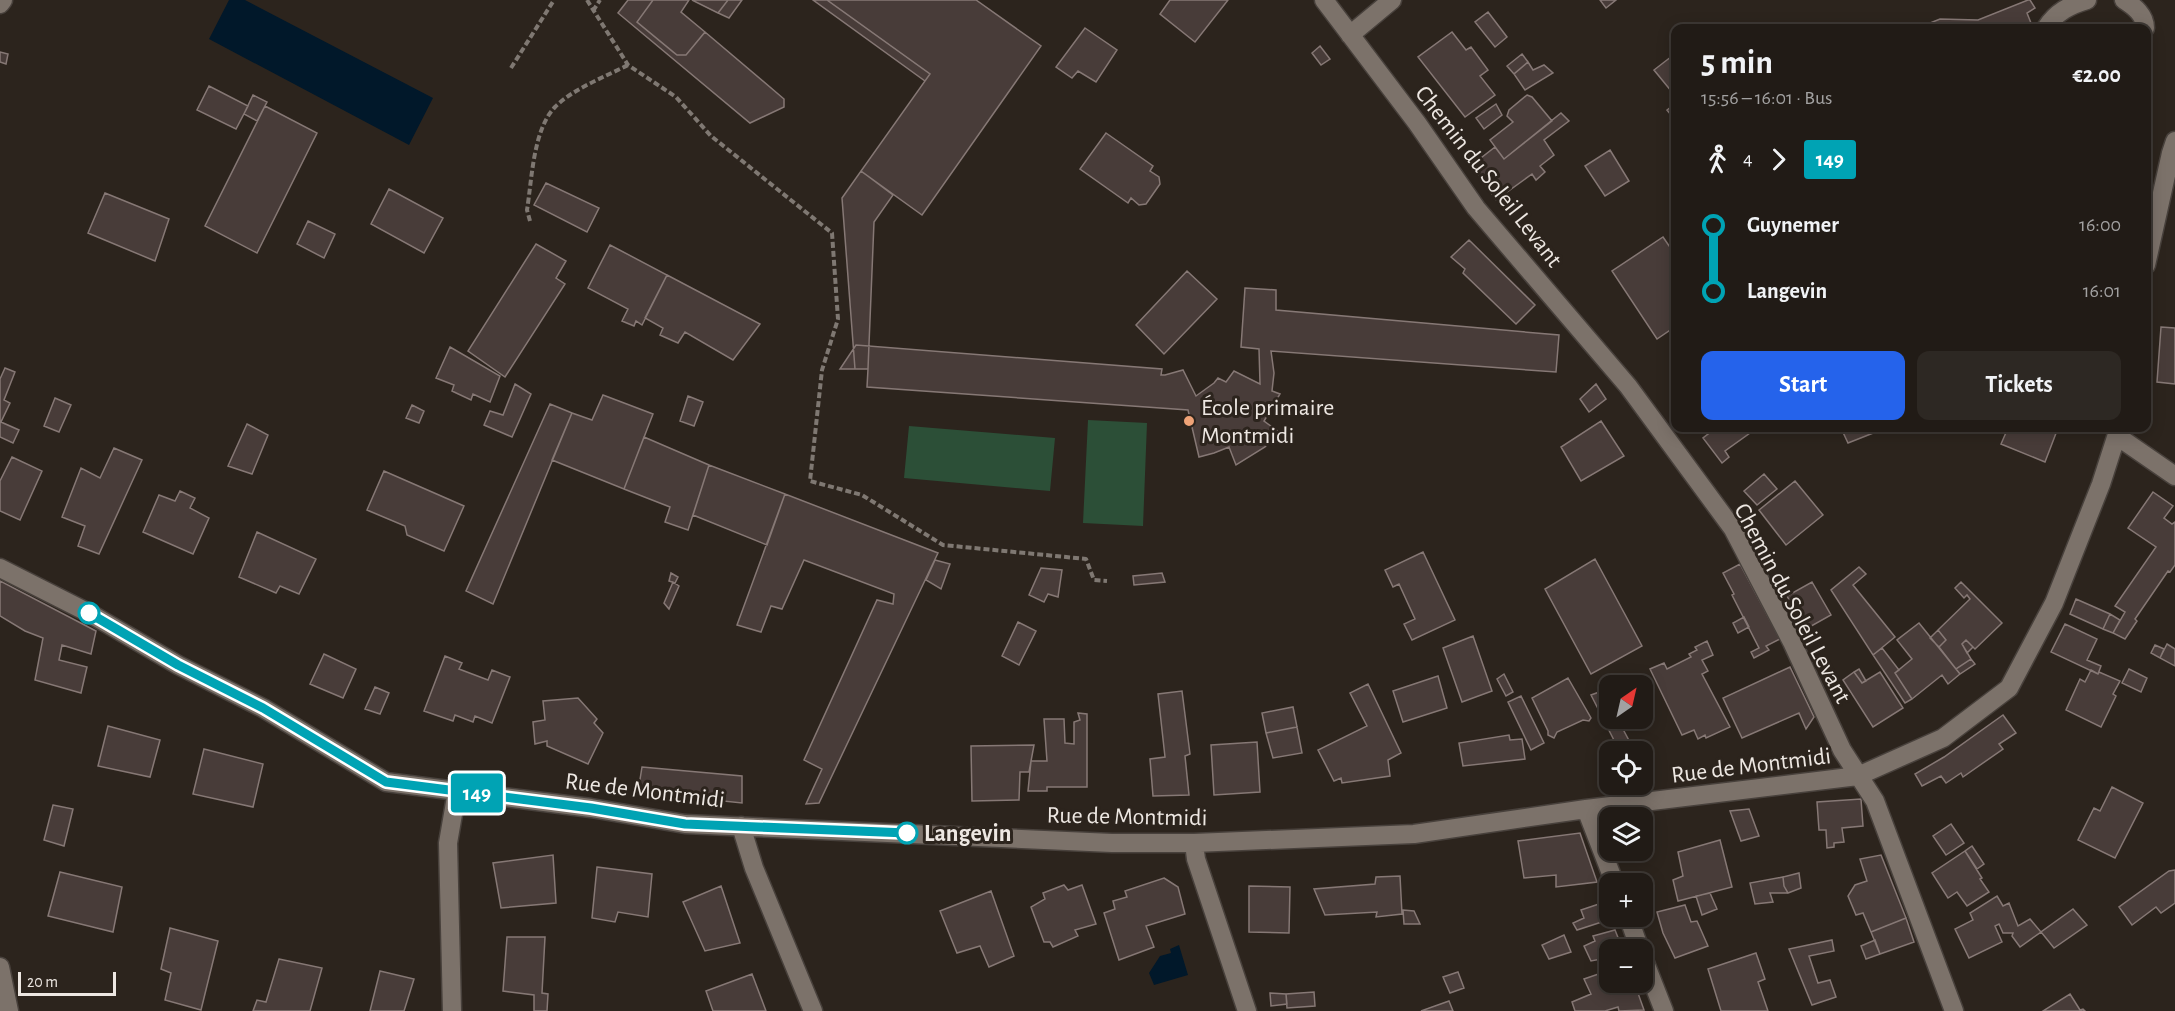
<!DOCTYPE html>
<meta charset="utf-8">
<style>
body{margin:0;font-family:"Alegreya Sans",sans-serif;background:#2d2823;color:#f1f3f6;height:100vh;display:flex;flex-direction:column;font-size:22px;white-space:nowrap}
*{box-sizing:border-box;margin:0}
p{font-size:20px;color:#a2a1a1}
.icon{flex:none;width:33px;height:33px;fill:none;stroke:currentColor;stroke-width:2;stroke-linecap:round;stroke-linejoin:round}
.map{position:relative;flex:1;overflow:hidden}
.details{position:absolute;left:1671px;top:24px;width:480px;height:408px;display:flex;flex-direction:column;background:#211b16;border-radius:12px;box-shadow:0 3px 15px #0003,0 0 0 2px #3e3935}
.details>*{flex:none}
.badge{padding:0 12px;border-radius:4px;font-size:21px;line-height:39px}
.needle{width:39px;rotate:34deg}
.buttons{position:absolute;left:1599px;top:675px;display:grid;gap:12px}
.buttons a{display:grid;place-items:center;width:54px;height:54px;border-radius:12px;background:#211b16;box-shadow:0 3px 15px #0003,0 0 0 2px #3e3935;font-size:30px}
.scale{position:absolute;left:18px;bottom:15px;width:98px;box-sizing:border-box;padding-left:6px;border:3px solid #ede7e2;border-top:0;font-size:16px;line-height:21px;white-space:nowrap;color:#ede7e2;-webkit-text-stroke:4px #2c241d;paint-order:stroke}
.map>.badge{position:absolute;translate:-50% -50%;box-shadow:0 0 0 3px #fff}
.legs{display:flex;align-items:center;gap:9px;height:66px;padding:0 30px;font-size:20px}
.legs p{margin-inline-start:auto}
.headline{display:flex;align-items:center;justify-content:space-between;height:102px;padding:0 30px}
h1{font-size:33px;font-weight:700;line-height:45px}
.action{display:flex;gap:12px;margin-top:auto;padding:12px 30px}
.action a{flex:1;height:69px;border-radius:12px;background:#2563eb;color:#fff;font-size:24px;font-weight:700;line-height:69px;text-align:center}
.action a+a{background:#2d2823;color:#f1f3f6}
ul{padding:0 30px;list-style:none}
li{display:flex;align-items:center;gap:21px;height:66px;font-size:22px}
li i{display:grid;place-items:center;width:9px;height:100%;margin:0 8px;background:currentColor}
li i::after{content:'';width:15px;height:15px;margin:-8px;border:4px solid;border-radius:50%;background:#211b16}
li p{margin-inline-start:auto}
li:first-child i{background:linear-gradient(#0000 50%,currentColor 0)}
li:last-child i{background:linear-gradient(currentColor 50%,#0000 0)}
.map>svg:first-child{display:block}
.green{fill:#2c4f37}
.water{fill:#01182a}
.building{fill:#483c39;stroke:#867875;stroke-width:1.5}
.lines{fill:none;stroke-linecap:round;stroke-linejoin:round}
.lane-casing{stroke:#48413c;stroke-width:21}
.street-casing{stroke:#48413c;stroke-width:21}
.secondary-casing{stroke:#48413c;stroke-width:21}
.path{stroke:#7f7872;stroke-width:4;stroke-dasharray:6 3;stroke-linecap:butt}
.lane{stroke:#7c726a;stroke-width:18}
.street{stroke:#7c726a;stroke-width:18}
.secondary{stroke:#7c726a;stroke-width:18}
.line-1-casing{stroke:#fff;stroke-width:14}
.line-1{stroke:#00a3b4;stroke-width:9}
.poi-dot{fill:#efa377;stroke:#2c241d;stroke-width:2}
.stop-1-dot{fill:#fff;stroke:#00a3b4;stroke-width:3}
.labels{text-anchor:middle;stroke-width:6;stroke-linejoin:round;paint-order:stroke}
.street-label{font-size:24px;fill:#ede7e2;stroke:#2c241d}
.poi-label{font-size:24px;fill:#ede7e2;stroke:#2c241d;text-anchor:start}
.stop-label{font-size:24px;font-weight:bold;fill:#ede7e2;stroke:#2c241d;text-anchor:start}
</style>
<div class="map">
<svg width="2175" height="1011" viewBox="0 0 2175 1011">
<rect width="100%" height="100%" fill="#2c241d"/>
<path class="green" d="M1088 420 1147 423 1143 526 1083 523Z
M909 426 1055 438 1050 491 904 478Z"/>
<path class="water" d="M229 0H245L433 98 409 145 209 39Z
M1179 945 1188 975 1154 985 1149 973 1160 956 1171 953 1170 949Z"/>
<path class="building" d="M628 0H653L637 22 673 52 677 55H686L705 32 784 99V107L750 123 618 13Z
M653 0H689L681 12 705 32 686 55H677L637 22Z
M692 0H728L718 13Z
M728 0H742L729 18 718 13Z
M813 0H827L930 74 925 81Z
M827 0H976L1041 46 922 215 861 171 930 74Z
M1170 0H1228L1195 42 1160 14Z
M1600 0H1616L1606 8Z
M2028 0H2030L2035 8 2027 13 2033 28H1921L1920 27 1940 19 1978 20Z
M1488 12 1507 37 1495 47 1475 22Z
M1085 28 1117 50 1096 82 1078 71 1072 78 1056 67Z
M1452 32 1466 50 1471 47 1488 70 1480 76 1495 95 1465 117 1418 57Z
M1320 46 1330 59 1321 65 1312 53Z
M0 52 8 54 6 64 0 62Z
M1676 53V97L1654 70Z
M1522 54 1528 62 1514 74 1507 66Z
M1528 62 1533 70 1544 65 1553 73 1525 90 1514 74Z
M209 86 248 106 236 129 197 110Z
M253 95 267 102 257 121 244 114Z
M1527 95 1532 97 1552 121 1504 159 1490 140 1513 122 1507 116 1509 110Z
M1676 103V121L1667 110Z
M1496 104 1502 115 1484 129 1476 118Z
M265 106 317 133 257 253 205 226Z
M1561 113 1569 121 1544 140 1554 155 1540 166 1545 172 1536 180 1532 174 1496 200 1472 165 1495 147 1504 159Z
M1106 133 1153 166 1150 171 1159 177 1160 184 1146 204 1139 205 1131 198 1128 203 1080 169Z
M1610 150 1629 181 1605 196 1585 166Z
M861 171 893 195 874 222 868 369H855L842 198Z
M546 183 599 208 587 232 534 205Z
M389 189 443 218 424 253 371 224Z
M105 193 169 219 155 261 88 233Z
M308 221 335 234 324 258 297 244Z
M1663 237 1676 256V326L1657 339 1612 271Z
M1469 240 1535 305 1516 324 1463 273 1465 269 1451 257Z
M536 244 566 261 556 278 565 284 505 377 468 351Z
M610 245 667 275 642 325 636 321 634 326 622 321 628 309 588 288Z
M1187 271 1217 299 1164 354 1136 325Z
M667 275 760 324 733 360 685 332 678 343 660 335 663 328 645 318Z
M1245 288 1276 290V310L1559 335 1556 372 1271 351 1274 373 1272 391 1280 394 1264 421 1279 432 1265 447 1236 465 1229 447 1214 453 1199 457 1188 410 867 387 868 369H840L856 345 1162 369 1161 375H1165L1183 370 1196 396 1214 383 1218 378 1226 382 1234 371 1260 384 1259 349 1241 347Z
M2161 327 2175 328V384L2157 382Z
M450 347 500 376 490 402 473 394 471 400 452 391 454 385 436 378Z
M5 368 15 372 4 400 10 403 1 422 19 430 13 443 0 437V379Z
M515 384 531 394 512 437 484 425 490 411 503 415Z
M1596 384 1606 399 1589 412 1580 399Z
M603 395 653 414 624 489 552 460 572 413 592 420Z
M688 396 703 402 694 426 680 421Z
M55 398 71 405 59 432 44 426Z
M550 404 572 413 493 604 466 591Z
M412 405 424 411 419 423 406 418Z
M1601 421 1624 456 1581 481 1561 447Z
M247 424 268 435 252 474 228 466Z
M1716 428H1757L1725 451 1729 457 1722 463 1703 438Z
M1841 428H1886L1848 443Z
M2008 428H2058L2045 462 2001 444Z
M644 437 709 465 688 530 665 522 670 507 624 489Z
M114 448 142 460 99 554 78 546 85 526 62 517 81 468 100 478Z
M12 457 42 471 20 520 0 511V481Z
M709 465 785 494 767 545 693 515Z
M384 471 464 506 444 551 407 535 405 526 367 510Z
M1764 474 1777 489 1757 505 1744 491Z
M1795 481 1823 515 1786 545 1759 510Z
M180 491 195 498 190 508 209 518 193 554 143 532 159 495 175 501Z
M2153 492 2173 506 2164 518 2172 524 2175 522V565L2170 572 2168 571 2135 619 2137 621 2125 639 2113 633 2125 612 2115 606 2156 547 2128 528Z
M785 494 938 553 819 803 806 804 822 769 804 760 877 600 893 604 894 594 804 560 782 609 771 606 761 632 737 625Z
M257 532 316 559 299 594 280 586 276 593 239 577Z
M1423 552 1455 620 1412 640 1404 624 1415 619 1399 584 1393 587 1385 570Z
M1595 559 1642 646 1591 674 1545 589Z
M935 560 950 564 941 589 926 580Z
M1740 564 1780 639 1766 646 1769 650 1754 658 1751 652 1759 648 1732 595 1734 594 1723 573Z
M1859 567 1866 574 1853 585 1895 637 1873 655 1831 590Z
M1041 568 1062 570 1058 597 1048 594 1044 602 1029 595Z
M671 573 678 577 675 583 669 581Z
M1162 573 1165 582 1134 585 1133 576Z
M0 581 96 631 91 654 62 645 59 660 87 667 81 693 35 680 43 638 25 631 0 616Z
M673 582 679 586 669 609 664 603Z
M1812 582 1831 615 1806 629 1787 596Z
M1961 582 2002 623 1975 649 1966 640 1962 644 1971 659 1956 669 1939 647 1946 640 1938 630 1970 599 1967 595 1964 598 1955 588Z
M2076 599 2110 614 2103 629 2070 614Z
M2110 614 2120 620 2113 633 2103 629Z
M1744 617 1749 627 1738 633 1733 623Z
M1018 622 1036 631 1019 665 1002 656Z
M1919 623 1960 674 1948 684 1942 675 1912 699 1895 673 1912 659 1897 640Z
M2065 624 2097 639 2087 660 2101 666 2098 674 2051 652Z
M1938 630 1946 640 1939 647 1930 638Z
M1473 636 1492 691 1462 702 1443 648Z
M1966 640 1973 647 1967 653 1962 644Z
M1707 641 1713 655 1702 660 1708 671 1702 674 1730 727 1706 738 1705 735 1698 739 1694 730 1682 735 1650 669 1664 663 1667 669 1691 657 1689 654 1697 650 1695 647Z
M2167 644 2175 649V666L2160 658Z
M2155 645 2164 649 2160 658 2151 653Z
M1882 648 1899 670 1895 673 1912 699 1905 703 1873 655Z
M324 654 356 669 343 698 310 684Z
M445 656 462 663 459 669 488 680 492 670 510 677 492 723 475 716 473 722 455 715 453 721 424 711Z
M1971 659 1975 664 1960 674 1956 669Z
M1790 667 1814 717 1806 729 1799 713 1742 738 1723 698Z
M1859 669 1866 681 1862 683 1854 672Z
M2129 669 2147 678 2141 692 2122 683Z
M2091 670 2098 674 2099 672 2120 681 2113 694 2116 696 2101 727 2066 710 2080 679 2085 682Z
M1854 672 1862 683 1880 672 1903 708 1873 727 1843 680Z
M1504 674 1513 692 1506 696 1497 679Z
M1438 676 1447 708 1403 722 1393 691Z
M1568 678 1591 718 1589 721 1583 720 1557 732 1554 738 1548 735V731L1532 698Z
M1368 684 1401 753 1388 760 1390 776 1342 783 1341 778 1334 781 1318 750 1367 726 1350 693Z
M375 687 389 693 380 714 365 709Z
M1182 691 1190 754 1185 756 1189 795 1153 796 1150 759 1165 757 1158 694Z
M1602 691 1610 705V718H1617L1632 746 1637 744 1641 752H1620L1591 695Z
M1521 696 1544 743 1531 750 1508 702Z
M578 698 597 719 594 723 603 733 588 764 547 746V741L535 744 533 722 545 720 543 701Z
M1293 707 1297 727 1266 733 1262 713Z
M1078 713 1087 714V787H1047V791H1028L1031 761H1047L1044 719H1064L1065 743 1074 744V722L1080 720Z
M2003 715 2016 733 1999 744 2003 749 1963 777 1961 773 1946 783 1941 776 1922 786 1915 774 1944 757Z
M108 726 160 740 150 777 98 766Z
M1297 727 1302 753 1273 758 1266 733Z
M1509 735 1510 740 1522 739 1525 759 1463 766 1459 743Z
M1257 742 1260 792 1214 795 1211 745Z
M1034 745 1029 772H1020L1019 800 972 801 971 746Z
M204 749 263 764 253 807 193 794Z
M642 767 742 776V803L638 792Z
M2112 787 2143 803 2115 858 2078 840 2094 808 2100 811Z
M1861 799 1863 826 1842 828 1844 842 1834 843V847L1827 848 1826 830H1819L1817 802Z
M53 805 73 809 64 846 44 840Z
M1749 809 1759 836 1741 841 1730 811Z
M1951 824 1964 843 1946 855 1933 836Z
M1580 833 1597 882 1556 887V875L1524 878 1518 841Z
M1720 840 1732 887 1678 901 1673 880 1683 876 1678 852Z
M1972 846 1984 864 1977 869 1965 851Z
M1965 851 1982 878 1980 879 1989 892 1967 906 1957 892 1948 898 1932 873Z
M553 855 556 903 501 908 493 863Z
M1881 855 1906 918 1871 932 1863 913 1856 915 1848 896 1855 885 1867 881 1860 859Z
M597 867 652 874 648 917 618 912 615 922 592 918Z
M2175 870V903L2161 913 2156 907 2132 925 2119 907 2169 871Z
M60 872 122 887 113 932 48 916Z
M1799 873 1801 888 1788 893 1784 886 1783 877Z
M1400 876 1402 914 1376 917 1377 912 1325 915 1314 889 1375 884 1376 877Z
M1783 877 1784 886 1788 893H1770L1773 902 1755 904 1750 883Z
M1164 878 1178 887 1185 914 1146 926 1154 947 1119 960 1104 913 1115 909 1113 901 1127 897 1125 891Z
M1064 885 1068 890 1082 885 1096 924 1075 930 1078 936 1053 947 1050 942H1044L1031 907 1045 899 1043 893Z
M721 886 740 943 705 951 683 902Z
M1249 886 1290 887 1289 933 1249 932Z
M991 891 1014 956 989 967 980 946 957 953 940 911Z
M1710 893 1717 909 1702 915 1696 896Z
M1997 896 2003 906 2009 903 2018 926 2030 919 2041 932 2020 947 2012 936 2013 933H2003L1999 924 1995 926 2002 942 1969 958 1955 929 1973 920 1970 913Z
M1605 902 1611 919 1577 930 1573 923 1584 918 1581 910Z
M1685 905 1691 922 1697 921 1708 946 1675 958 1663 933 1657 912Z
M2073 909 2087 925 2054 948 2041 932Z
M1403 910 1414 911 1420 924H1404Z
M1906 918 1914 942 1880 954 1871 932Z
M170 928 218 941 201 1010 165 1000 171 973 161 969Z
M1615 930 1623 950H1610L1609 970 1601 959 1591 961 1584 946 1595 941 1593 936Z
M1564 935 1571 952 1549 959 1542 945Z
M507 937H545L542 993 548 994 547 1011H534V995L503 991Z
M1832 940 1834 951 1809 956 1818 983 1830 980 1836 997 1812 1005 1789 949Z
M1875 940 1880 954 1866 959 1861 946Z
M1756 953 1765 979 1758 982 1768 1011H1721L1708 969Z
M279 959 322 968 310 1011H253L257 1000 266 1002Z
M1610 970V982H1634L1644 1010 1619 1011 1618 1007 1605 1011H1575L1572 1002 1591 994 1584 979Z
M380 971 414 979 404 1011H370Z
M1458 972 1464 988 1450 993 1443 977Z
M752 974 766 1011H713L706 991Z
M1314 992 1315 1006 1287 1008 1286 994Z
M1270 993 1286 994 1287 1004 1271 1006Z
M2070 994 2080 1010 2083 1009 2085 1011H2043Z
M1449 1001 1453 1011H1421Z"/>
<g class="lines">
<g class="lane-casing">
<path id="lane" d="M2124 0C2135 7 2145 15 2145 28
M2046 28C2056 12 2070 5 2087 0"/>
</g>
<g class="street-casing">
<path id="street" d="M1324 0 1417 123 1476 208 1628 386 1733 529 1792 642 1842 750 1875 801 1954 1011
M0 4 3 0
M1350 35 1392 0
M2146 265 2171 153 2175 141
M2117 436 2175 476
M0 568 89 613 178 665 263 708 386 782 591 808 685 824 1112 843H1194L1414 834 1586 809 1858 776 1943 738 2009 688 2054 603 2101 484 2119 428
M1586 809 1615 884
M741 826 754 868 813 1011
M1194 843 1196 859 1247 1011
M1628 916 1640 950
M1642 955 1664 1011
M452 1011 448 843 457 791"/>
</g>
<g class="secondary-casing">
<path id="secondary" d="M0 967 9 1011"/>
</g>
<path class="path" d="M587 0 628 65 676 97 711 136 832 233 838 319 822 370 810 481 862 495 943 545 1086 559 1094 580 1107 581
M593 11 600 0
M511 68 554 0
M530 221 527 210C532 179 533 130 555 107 574 88 605 77 628 65"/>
<use href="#lane" class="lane"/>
<use href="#street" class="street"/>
<use href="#secondary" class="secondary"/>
</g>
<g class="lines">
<g class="line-1-casing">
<path id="line-1" d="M89 613 178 665 263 708 386 782 591 808 685 824 907 833"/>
</g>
<use href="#line-1" class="line-1"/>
</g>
<circle class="poi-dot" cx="1189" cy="421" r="6"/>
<g class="stop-1-dot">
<circle cx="89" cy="613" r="10"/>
<circle cx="907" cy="833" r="10"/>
</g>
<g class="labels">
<g class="street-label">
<text transform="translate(1489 176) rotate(52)" y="8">Chemin du Soleil Levant</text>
<text transform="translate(1793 603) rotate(62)" y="8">Chemin du Soleil Levant</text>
<text transform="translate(1751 765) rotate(-7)" y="8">Rue de Montmidi</text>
<text transform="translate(645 790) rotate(7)" y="8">Rue de Montmidi</text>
<text transform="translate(1127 816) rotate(1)" y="8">Rue de Montmidi</text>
</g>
<g class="poi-label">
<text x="1201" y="415">École primaire<tspan x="1201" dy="28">Montmidi</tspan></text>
</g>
<g class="stop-label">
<text x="924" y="841">Langevin</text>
</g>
</g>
</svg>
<div class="buttons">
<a><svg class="needle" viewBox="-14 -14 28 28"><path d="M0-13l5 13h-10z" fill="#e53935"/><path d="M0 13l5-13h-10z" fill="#a2a1a1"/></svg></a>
<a><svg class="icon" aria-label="locate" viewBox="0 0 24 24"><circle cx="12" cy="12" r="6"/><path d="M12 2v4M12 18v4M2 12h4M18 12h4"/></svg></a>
<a><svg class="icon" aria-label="layers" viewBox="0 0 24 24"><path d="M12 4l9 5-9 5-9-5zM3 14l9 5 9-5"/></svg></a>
<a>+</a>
<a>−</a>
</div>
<div class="scale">20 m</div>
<b class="badge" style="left:477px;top:793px;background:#00a3b4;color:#fff">149</b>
<section class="details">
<div class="headline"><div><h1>5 min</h1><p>15:56 – 16:01 · Bus</p></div><b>€2.00</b></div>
<div class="legs"><svg class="icon" aria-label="walk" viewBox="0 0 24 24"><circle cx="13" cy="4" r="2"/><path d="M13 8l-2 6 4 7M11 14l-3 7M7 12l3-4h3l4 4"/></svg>4<svg class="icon" aria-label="forward" viewBox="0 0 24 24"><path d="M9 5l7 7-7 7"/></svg><b class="badge" style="background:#00a3b4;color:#fff">149</b></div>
<ul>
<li><i style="color:#00a3b4"></i><b>Guynemer</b><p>16:00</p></li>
<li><i style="color:#00a3b4"></i><b>Langevin</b><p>16:01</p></li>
</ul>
<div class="action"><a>Start</a><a>Tickets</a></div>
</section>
</div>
